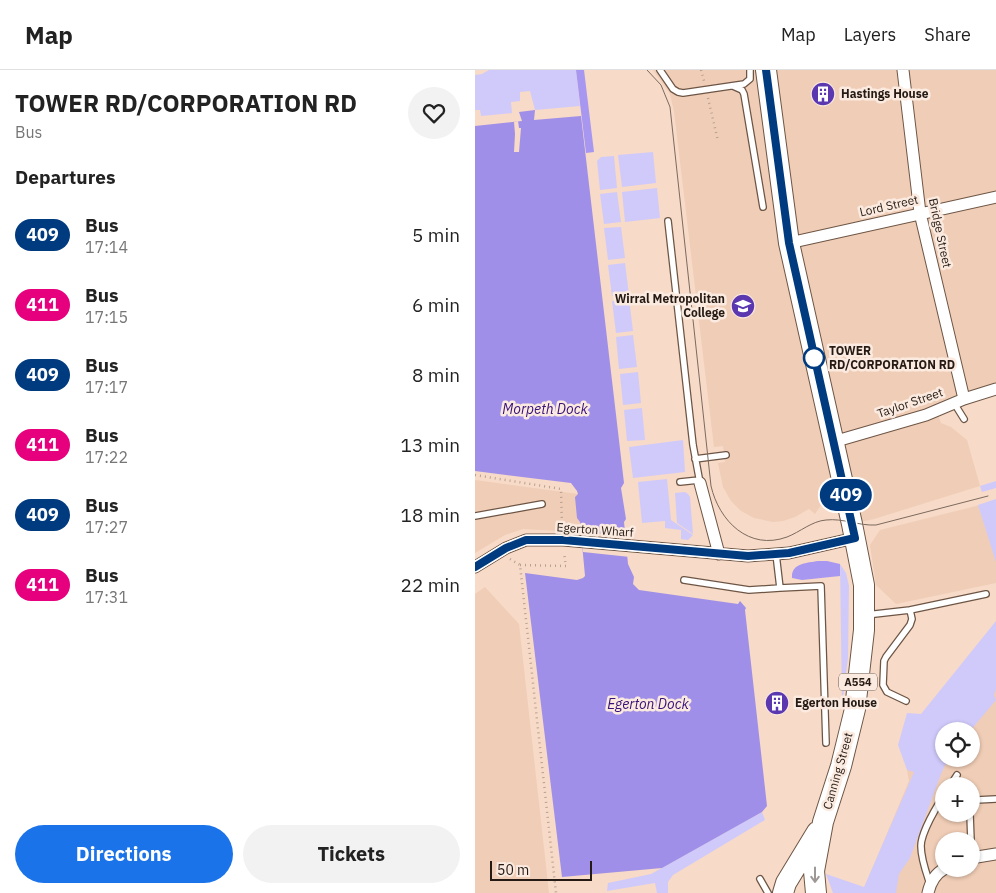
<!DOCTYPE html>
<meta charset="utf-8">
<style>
body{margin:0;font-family:"IBM Plex Sans",sans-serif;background:#f2f2f2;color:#222;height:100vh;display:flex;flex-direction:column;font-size:19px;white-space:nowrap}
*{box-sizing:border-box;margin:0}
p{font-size:16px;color:#767676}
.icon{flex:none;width:28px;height:28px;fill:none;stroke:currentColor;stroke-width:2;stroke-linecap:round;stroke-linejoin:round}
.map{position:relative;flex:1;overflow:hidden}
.sheet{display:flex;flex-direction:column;background:#fff;width:475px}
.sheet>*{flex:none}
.badge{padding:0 10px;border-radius:16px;font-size:18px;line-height:32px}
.controls{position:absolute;left:460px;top:652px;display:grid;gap:10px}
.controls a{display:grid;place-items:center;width:45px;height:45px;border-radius:50%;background:#fff;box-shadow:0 1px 4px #0004;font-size:25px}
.scale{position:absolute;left:15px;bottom:12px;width:102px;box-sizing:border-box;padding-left:5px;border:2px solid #251b14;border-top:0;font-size:14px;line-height:18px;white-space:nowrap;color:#251b14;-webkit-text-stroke:4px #fbeadf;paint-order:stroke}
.map>.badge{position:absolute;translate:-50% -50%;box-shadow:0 0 0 2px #fff}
h2{padding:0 15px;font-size:19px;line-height:45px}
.round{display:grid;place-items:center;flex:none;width:52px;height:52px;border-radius:26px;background:#f2f2f2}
.overview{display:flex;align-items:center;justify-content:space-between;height:85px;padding:0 15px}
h1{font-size:24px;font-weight:700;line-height:38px}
.cta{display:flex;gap:10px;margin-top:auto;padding:10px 15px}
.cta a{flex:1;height:58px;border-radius:30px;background:#1a73e8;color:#fff;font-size:20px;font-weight:700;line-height:58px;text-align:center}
.cta a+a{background:#f2f2f2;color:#222}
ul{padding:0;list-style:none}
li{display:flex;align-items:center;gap:15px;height:70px;padding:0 15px}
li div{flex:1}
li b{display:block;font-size:19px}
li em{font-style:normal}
li .badge{min-width:55px;font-weight:700;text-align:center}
header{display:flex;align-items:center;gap:30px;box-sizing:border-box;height:70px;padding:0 25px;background:#fff;border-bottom:1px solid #e0e0e0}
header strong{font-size:24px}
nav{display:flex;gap:28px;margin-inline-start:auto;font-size:18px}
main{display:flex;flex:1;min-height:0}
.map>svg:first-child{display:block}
.built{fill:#f0cdb6;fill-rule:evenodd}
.green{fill:#d0cafb}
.forest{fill:#a797f1}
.water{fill:#9f8fe8}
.pier{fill:#f7dac7}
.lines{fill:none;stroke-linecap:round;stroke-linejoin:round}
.service-casing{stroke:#6d5545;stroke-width:8}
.minor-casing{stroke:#6d5545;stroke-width:13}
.trunk-casing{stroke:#6d5545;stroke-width:22}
.path{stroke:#b8a191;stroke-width:2.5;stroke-dasharray:1 4;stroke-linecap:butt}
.service{stroke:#fff;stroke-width:5.5}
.minor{stroke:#fff;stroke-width:11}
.trunk{stroke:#fff;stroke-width:20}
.tram{stroke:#7b6a5e;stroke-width:1}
.oneway{stroke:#9d9895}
.line-casing{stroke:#fff;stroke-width:11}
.line{stroke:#003b80;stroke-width:8}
.stop-dot{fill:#fff;stroke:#003b80;stroke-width:2.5}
.labels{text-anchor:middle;stroke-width:5;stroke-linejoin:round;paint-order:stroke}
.shield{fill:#fbeadf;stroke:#655951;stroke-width:1}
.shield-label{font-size:11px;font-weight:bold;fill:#251b14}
.poi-label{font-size:12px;font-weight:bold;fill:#251b14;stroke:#fbeadf;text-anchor:start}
.street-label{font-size:12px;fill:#251b14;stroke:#fbeadf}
.stop-label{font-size:12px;font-weight:bold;fill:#251b14;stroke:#fbeadf;text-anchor:start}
.water-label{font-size:14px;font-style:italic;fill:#38117a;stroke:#fbeadf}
</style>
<header>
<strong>Map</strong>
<nav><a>Map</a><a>Layers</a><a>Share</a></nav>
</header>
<main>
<section class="sheet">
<div class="overview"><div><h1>TOWER RD/CORPORATION RD</h1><p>Bus</p></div><a class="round"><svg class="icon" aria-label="heart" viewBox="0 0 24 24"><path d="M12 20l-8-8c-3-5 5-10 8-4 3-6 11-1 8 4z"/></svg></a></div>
<h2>Departures</h2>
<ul>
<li><span class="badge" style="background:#003b80;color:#fff">409</span><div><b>Bus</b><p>17:14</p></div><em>5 min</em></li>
<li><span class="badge" style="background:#e6007e;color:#fff">411</span><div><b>Bus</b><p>17:15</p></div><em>6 min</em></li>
<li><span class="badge" style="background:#003b80;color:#fff">409</span><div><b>Bus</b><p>17:17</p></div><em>8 min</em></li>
<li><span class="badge" style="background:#e6007e;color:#fff">411</span><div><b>Bus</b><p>17:22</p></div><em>13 min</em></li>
<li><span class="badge" style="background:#003b80;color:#fff">409</span><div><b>Bus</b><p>17:27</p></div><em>18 min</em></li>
<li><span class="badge" style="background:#e6007e;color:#fff">411</span><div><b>Bus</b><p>17:31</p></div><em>22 min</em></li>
</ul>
<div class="cta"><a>Directions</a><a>Tickets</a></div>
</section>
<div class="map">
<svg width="521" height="823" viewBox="0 0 521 823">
<rect width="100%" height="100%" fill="#f7dac7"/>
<path class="built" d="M178 0H521V320L461 340 466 353 476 357 492 370 505 416 399 449 377 454 367 413 352 421 346 435 340 444 334 439 320 447 308 451 298 452 279 448 266 441 256 431 248 417 243 393 250 392 248 376 239 377 199 41 195 24Z
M0 410 103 424 106 462 48 459 30 465 0 483Z
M521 431V513L421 534 401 515 395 475 405 460Z
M10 517 44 554 74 823H0V524Z
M521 551V823H387L434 711 432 700ZM469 661H496V689H469ZM469 716H496V744H469ZM469 771H496V799H469Z"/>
<path class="green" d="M14 0H101L105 36 60 40 55 21 45 22V31L36 32 37 43 6 46 5 40H0V5L7 4Z
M178 82 181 113 147 117 143 85Z
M139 86 142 118 125 120 122 91 126 87Z
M182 118 185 148 150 152 147 122Z
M142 122 146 152 129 154 125 124Z
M146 157 150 188 133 190 129 158Z
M150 193 154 225 137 226 133 195Z
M154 229 158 261 141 263 137 231Z
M158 265 162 297 144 299 141 267Z
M163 302 166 333 148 335 145 304Z
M167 338 170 370 152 371 149 340Z
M208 370 210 402 158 408 154 377Z
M192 409 196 450 218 465 213 470 206 469V460L190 458V451L167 453 163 412Z
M521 411V418L507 422 505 416Z
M210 422 213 424 215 427 218 464 202 453 200 423Z
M521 429V492L503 435Z
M365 494 371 503 374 516 373 588 367 634Z
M521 551V619L519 625 521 630 495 661H469V689H473L466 704 435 788 424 804 421 823H358L351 804 389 817 439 702 432 700 423 675 432 643 446 644Z
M287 742 290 750 198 805 193 812V823H182L180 813 132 821 133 813 176 804Z"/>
<path class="forest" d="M101 0H109L119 82 111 83Z
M343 491H352L365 494V506L327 510 317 508C316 493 332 493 343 491Z"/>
<path class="water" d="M60 40 59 50 106 46 149 413 146 418 151 449 149 452 153 494 159 507 158 514 164 520 263 534 265 531 271 538 270 540 292 736 287 742 187 798 87 807 50 503 102 510 108 508 110 506 105 452 102 448 100 427 103 424 102 421 96 413 0 401V56L47 51 44 42Z"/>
<path class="pier" d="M43 51 44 58H46L44 82H39L40 64 39 52Z
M106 462 153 466 155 487 108 482Z"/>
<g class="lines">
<g class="service-casing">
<path id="service" d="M185 0 198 19 203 22 208 23 269 14 275 9V0
M258 16 267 20 269 24 288 137
M193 151 218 375 225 413
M479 333 489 349
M220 389 251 385
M205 412 224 410
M0 446 67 434
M301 484 305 518 346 516 351 673
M209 510 274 520 305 518
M391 545 435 540 511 524
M431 631 412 622 408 615 409 591 411 587 435 555 437 549 435 540
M475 716 482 705
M496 732 501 730 521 729
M495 744 496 771
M285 809 293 823
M455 814C451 802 446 789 446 776 446 763 462 736 469 725"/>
</g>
<g class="minor-casing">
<path id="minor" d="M428 0 445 143 489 329
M314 173 521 127
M358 372 451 345 489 329 521 319
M225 413 244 484
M0 497 31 478 51 470H88L273 486 314 483 380 468
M496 788 521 784
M453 823C455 814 460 804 469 799"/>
</g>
<g class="trunk-casing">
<path id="trunk" d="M291 0 314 173 377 454 389 515V560L380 639 366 696 348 752 339 801 341 823
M308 823 311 813 342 762"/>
</g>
<path class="path" d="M226 0 229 11
M233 28 243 71
M0 405 86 419 87 457
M35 489 45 495 81 823
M45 495 91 496 89 483"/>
<use href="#service" class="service"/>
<use href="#minor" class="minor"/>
<use href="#trunk" class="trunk"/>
<path class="tram" d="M172 0 186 15 195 37 236 416C244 451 274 481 312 467 325 462 337 451 351 450 368 448 384 456 401 455L513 426"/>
</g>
<defs><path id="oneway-shaft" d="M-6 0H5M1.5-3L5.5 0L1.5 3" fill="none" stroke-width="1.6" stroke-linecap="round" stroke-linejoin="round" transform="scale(1.25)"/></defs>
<use class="oneway" href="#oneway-shaft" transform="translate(340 805) rotate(90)"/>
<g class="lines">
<g class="line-casing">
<path id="line" d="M0 497 31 478 51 470H88L273 486 314 483 380 468 314 173 291 0"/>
</g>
<use href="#line" class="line"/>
</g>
<defs>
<g id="building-disc" transform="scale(1.25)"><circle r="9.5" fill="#5b38b0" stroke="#fbeadf"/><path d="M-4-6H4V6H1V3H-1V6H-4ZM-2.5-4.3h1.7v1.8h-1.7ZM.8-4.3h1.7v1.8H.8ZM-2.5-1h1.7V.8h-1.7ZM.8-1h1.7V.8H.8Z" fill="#fff"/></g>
<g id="university-disc" transform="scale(1.25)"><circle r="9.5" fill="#5b38b0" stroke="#fbeadf"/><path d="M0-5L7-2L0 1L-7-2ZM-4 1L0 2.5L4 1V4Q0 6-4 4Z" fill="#fff"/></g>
</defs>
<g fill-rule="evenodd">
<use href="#building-disc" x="348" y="24"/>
<use href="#university-disc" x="268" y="236"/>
<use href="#building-disc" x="302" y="633"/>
</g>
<circle class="stop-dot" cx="339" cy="288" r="10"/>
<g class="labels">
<rect class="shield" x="364" y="603.5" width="38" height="17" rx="4"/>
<g class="shield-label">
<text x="383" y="616">A554</text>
</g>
<g class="poi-label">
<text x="366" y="28">Hastings House</text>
<text x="250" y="233" text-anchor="end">Wirral Metropolitan<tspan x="250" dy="14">College</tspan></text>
<text x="320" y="637">Egerton House</text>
</g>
<g class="street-label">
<text transform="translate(414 136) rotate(-13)" y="4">Lord Street</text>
<text transform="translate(465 163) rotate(78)" y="4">Bridge Street</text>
<text transform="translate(435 333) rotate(-19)" y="4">Taylor Street</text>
<text transform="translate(120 460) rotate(4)" y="4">Egerton Wharf</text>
<text transform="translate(363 701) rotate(-74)" y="4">Canning Street</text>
</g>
<g class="stop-label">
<text x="354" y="285">TOWER<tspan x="354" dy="14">RD/CORPORATION RD</tspan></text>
</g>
<g class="water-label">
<text x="70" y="344">Morpeth Dock</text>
<text x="173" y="639">Egerton Dock</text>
</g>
</g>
</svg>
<div class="controls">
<a><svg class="icon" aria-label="locate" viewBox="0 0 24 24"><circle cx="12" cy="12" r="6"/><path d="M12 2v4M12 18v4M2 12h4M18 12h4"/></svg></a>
<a>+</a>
<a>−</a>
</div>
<div class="scale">50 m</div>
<b class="badge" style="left:371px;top:425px;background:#003b80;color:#fff">409</b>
</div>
</main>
